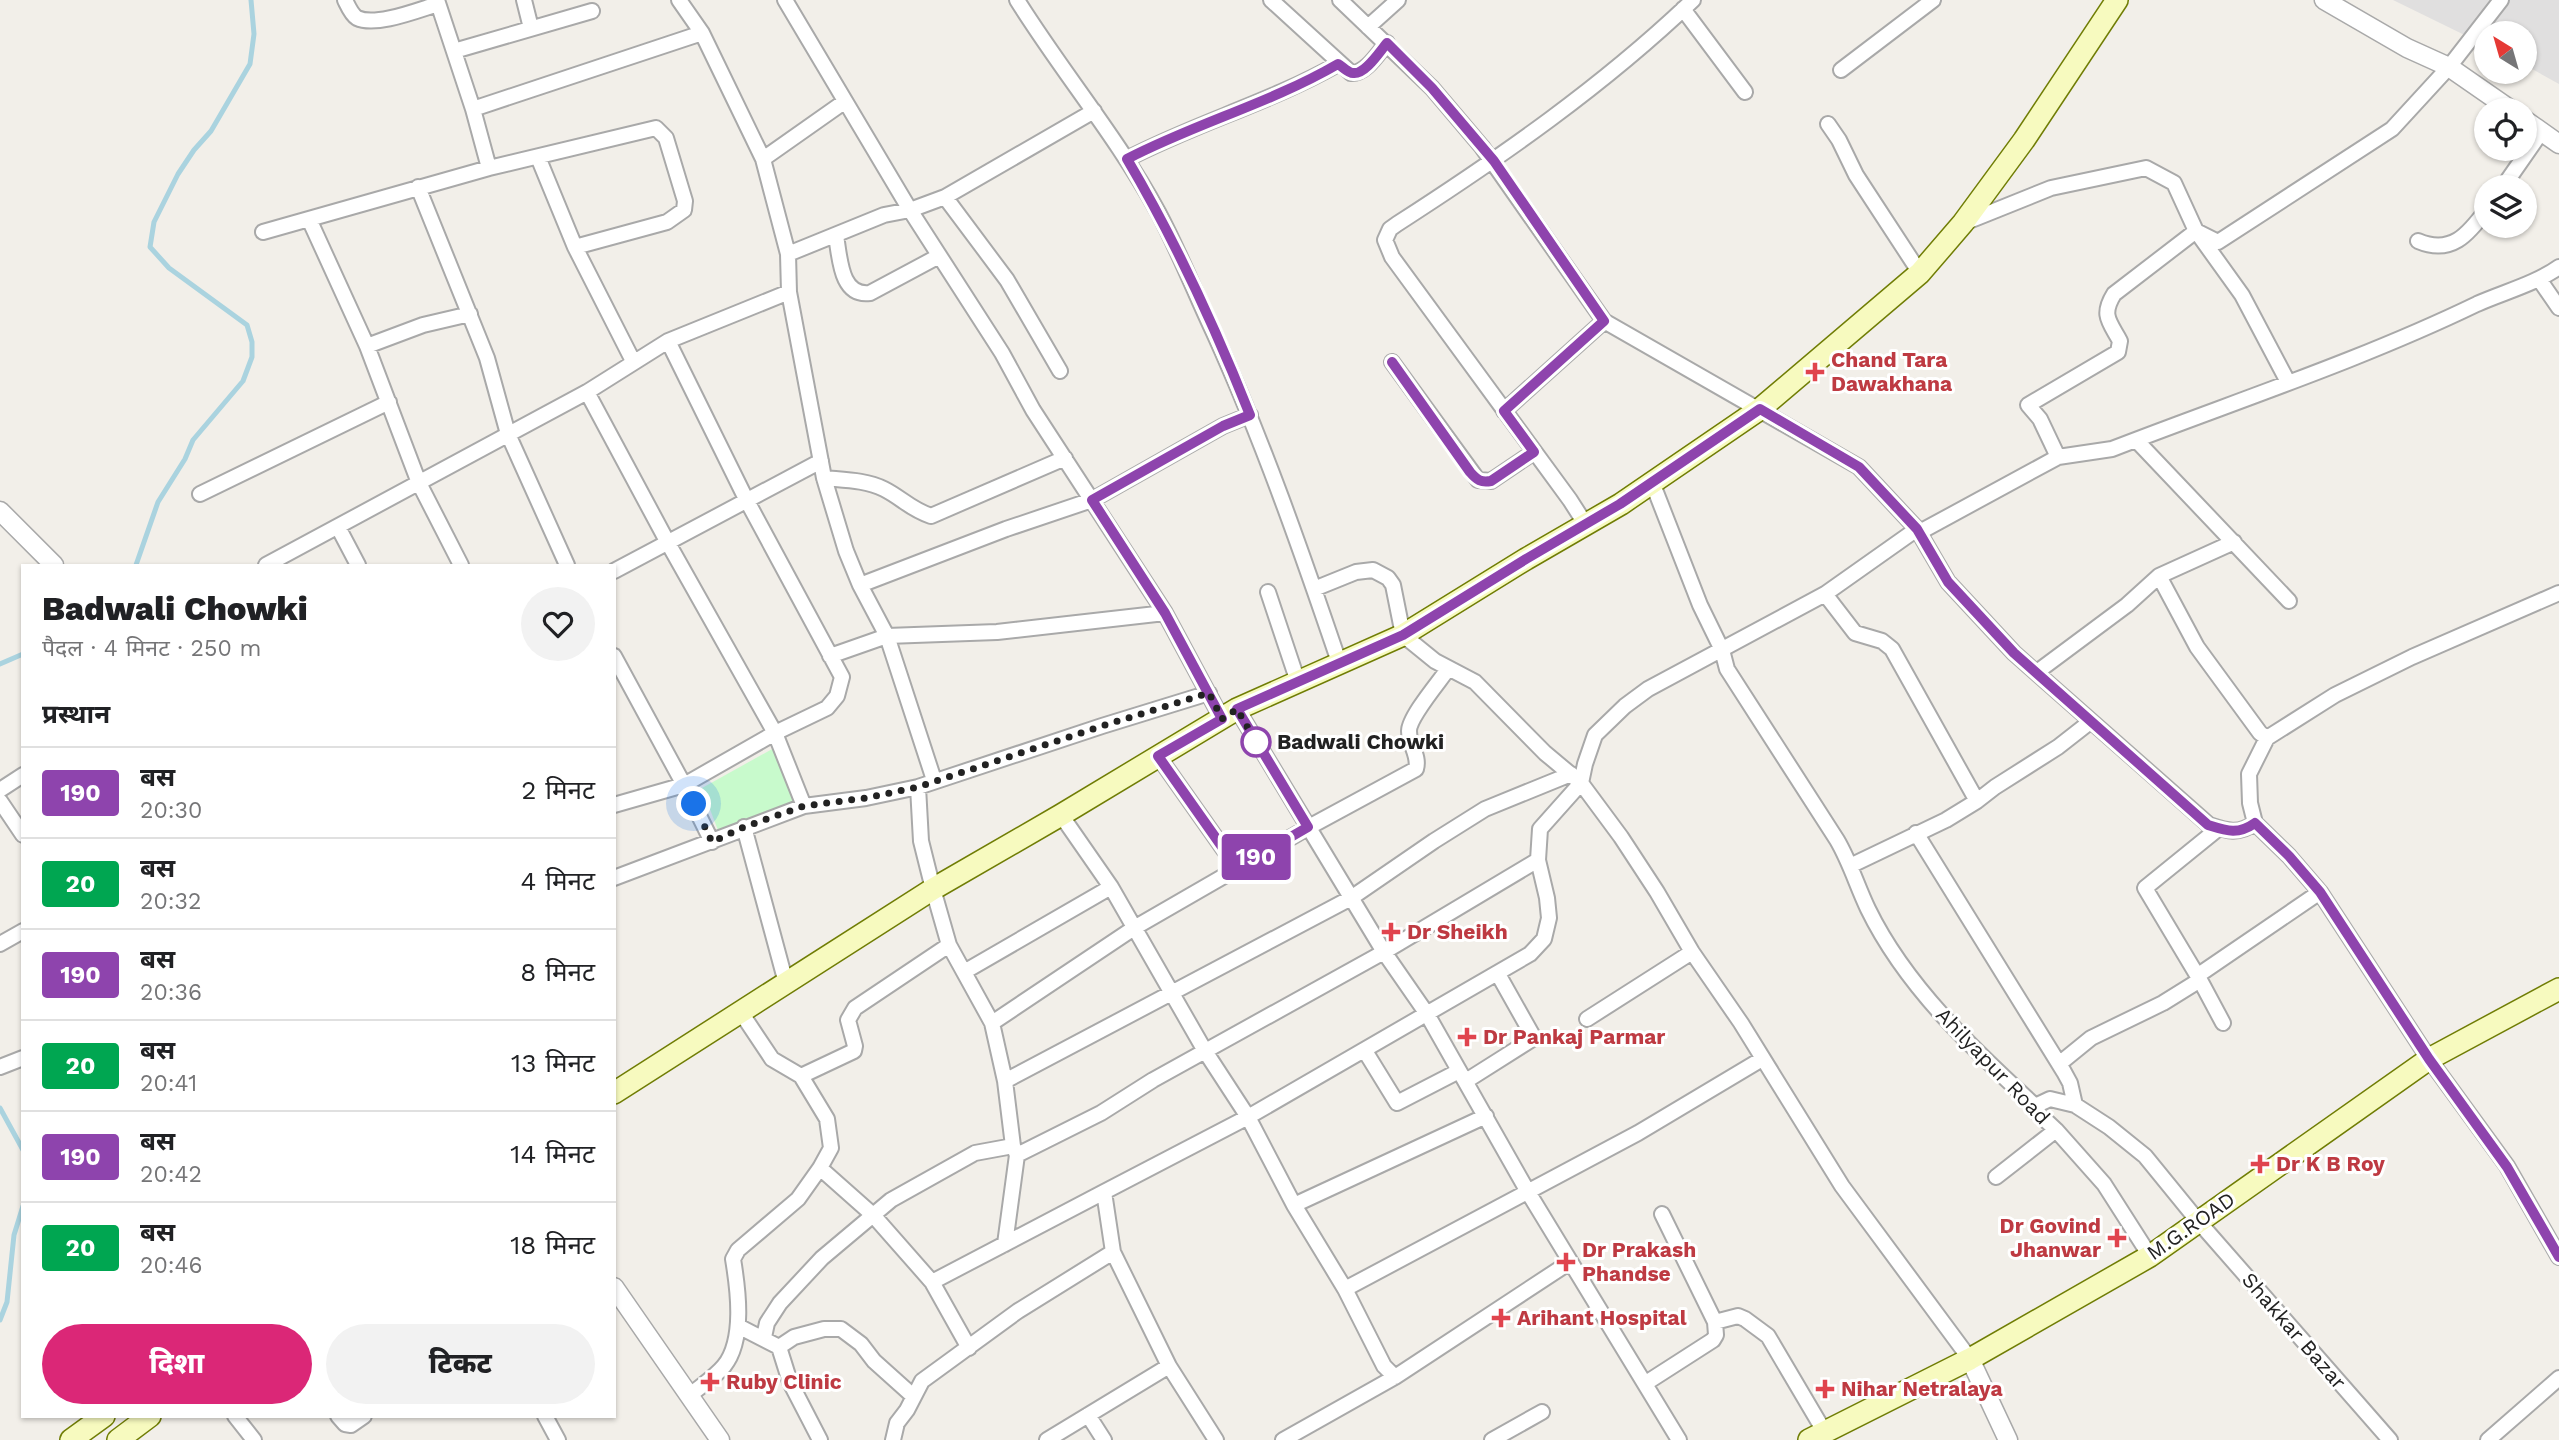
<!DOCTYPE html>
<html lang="hi">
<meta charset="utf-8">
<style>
body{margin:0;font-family:"Work Sans","Noto Sans Devanagari",sans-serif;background:#f2f2f2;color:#202124;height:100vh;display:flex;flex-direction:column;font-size:26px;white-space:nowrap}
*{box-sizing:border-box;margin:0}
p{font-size:23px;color:#757577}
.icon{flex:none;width:38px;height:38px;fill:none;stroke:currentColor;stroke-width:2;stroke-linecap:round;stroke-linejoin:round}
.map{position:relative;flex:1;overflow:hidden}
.panel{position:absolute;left:21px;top:564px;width:595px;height:854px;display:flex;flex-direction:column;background:#fff;border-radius:0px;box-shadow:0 2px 5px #0004}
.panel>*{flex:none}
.badge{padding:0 14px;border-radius:5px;font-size:24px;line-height:46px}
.needle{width:46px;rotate:323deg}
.fabs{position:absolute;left:2474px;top:21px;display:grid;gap:14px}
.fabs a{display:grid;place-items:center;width:63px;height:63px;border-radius:50%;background:#fff;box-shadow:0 2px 5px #0004;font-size:35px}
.you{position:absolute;width:35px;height:35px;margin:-18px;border:5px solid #fff;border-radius:50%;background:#1a73e8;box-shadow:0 0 0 10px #1a73e833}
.map>.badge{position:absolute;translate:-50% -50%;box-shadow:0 0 0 4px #fff}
h2{padding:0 21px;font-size:26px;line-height:63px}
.round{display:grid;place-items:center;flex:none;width:74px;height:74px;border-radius:37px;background:#f2f2f2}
.head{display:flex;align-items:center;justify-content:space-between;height:119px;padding:0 21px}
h1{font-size:33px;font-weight:800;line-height:52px}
.primary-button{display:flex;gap:14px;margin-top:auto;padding:14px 21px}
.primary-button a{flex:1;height:80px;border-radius:42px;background:#db2777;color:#fff;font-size:28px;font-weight:800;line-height:80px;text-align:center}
.primary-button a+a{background:#f2f2f2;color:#202124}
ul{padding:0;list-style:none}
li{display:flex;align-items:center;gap:21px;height:91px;padding:0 21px;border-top:2px solid #e0e0e0}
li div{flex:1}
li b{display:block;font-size:26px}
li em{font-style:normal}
li .badge{min-width:77px;font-weight:700;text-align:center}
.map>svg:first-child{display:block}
.residential{fill:#e0dfdf}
.park{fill:#c8facc}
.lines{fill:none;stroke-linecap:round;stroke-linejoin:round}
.stream{stroke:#aad3df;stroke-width:5}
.minor-casing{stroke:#a9a9a9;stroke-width:18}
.tertiary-casing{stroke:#a9a9a9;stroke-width:21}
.secondary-casing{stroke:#707d05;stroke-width:24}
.minor{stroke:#fff;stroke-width:14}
.tertiary{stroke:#fff;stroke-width:18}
.secondary{stroke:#f7fabf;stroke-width:21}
.line-casing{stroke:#fff;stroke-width:16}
.line{stroke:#8e44ad;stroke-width:10}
.walk{stroke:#222;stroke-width:7;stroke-dasharray:0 12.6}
.health-dot{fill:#e0444e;stroke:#fff;stroke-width:2.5}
.stop-dot{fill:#fff;stroke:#8e44ad;stroke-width:3.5}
.labels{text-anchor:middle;stroke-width:6;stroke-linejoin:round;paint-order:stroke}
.health-label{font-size:21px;font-weight:bold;fill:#be3a42;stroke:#fff;text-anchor:start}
.stop-label{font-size:21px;font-weight:bold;fill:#222;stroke:#fff;text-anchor:start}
.street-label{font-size:21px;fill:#222;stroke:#fff}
</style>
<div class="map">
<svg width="2559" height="1440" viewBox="0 0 2559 1440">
<rect width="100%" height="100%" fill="#f2efe9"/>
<path class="residential" d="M2393 0H2559V84L2525 65V33H2487V46Z"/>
<path class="park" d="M774 748 797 806 719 833 702 788Z"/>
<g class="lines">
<path class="stream" d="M136 565 158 502 185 459 193 440 243 381 252 357V342L247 325 169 268 150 247 154 222 178 174 194 150 211 131 250 64 254 34 251 0
M0 664 23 654
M0 1108 23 1150
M0 1320 7 1302 14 1235 23 1206"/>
<g class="minor-casing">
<path id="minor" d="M345 0C348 6 351 14 357 18 376 27 418 10 438 4
M437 0 473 109 489 168
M524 0 531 28
M679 0 702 33 763 159 788 254 789 292 824 478 846 551 860 585 887 636 934 780
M785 0 910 210 1002 353 1033 410 1165 613 1222 719
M1017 0C1062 72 1117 137 1158 212 1179 251 1195 293 1214 333 1263 441 1302 553 1340 665
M1271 0 1351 73C1366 74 1378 53 1387 43
M1340 0 1432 88 1482 147 1604 321 1859 467 1917 529 1948 582 2014 653 2209 825C2227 831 2238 835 2255 823
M1683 9 1745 92
M1368 27 1398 0
M454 51 592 11
M1841 70 1933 0
M473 109 702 33
M1828 124 1839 140 1856 175 1920 273
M538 157 575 247 633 361
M763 159 844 102
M1127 159C1196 123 1271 102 1338 64
M418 187 487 358 508 434 567 565
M2503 187 2542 131
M945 197 1007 280 1060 371
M309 219 367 346 419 483 461 565
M1964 223 2051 188 2146 168 2174 183 2196 231 2242 295 2288 382
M263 232 489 168 656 128 666 138 685 201 684 210 667 222 575 247
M836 236C840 257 840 297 870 293L939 256
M2418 241C2451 255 2468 235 2487 209
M788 254 884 215 910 210 945 197 1094 111
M2539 279 2559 308
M367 346 423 325 470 314
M1392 362 1478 480 1491 481 1534 452
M587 392 668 543 775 733 804 806
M1504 411 1604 321
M2136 440 2289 601
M2058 457 2040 419 2028 405 2118 352 2120 341C2109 321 2101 315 2114 294L2196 231 2218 242 2392 129 2449 67 2501 0
M824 478C844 480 866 480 884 489 902 498 910 509 931 516L1065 458
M1652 482 1700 605 1722 650 1727 669 1837 840C1850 862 1857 886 1868 909 1906 987 1972 1048 2035 1106L2039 1114 2056 1130 2104 1184 2150 1256
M200 494 389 402
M1586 525 1570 500 1392 257 1385 240 1390 229 1397 224C1501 157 1603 86 1693 0
M338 527 358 565
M1918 533 2058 457 2112 449C2233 402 2359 361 2477 304 2504 292 2535 284 2559 267
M266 565 587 392 668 341 789 292
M614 571 821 461
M2159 576 2197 647 2260 733 2267 738
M860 585 1006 529 1092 500 1223 426 1250 415
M1314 589 1356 572 1373 570 1388 578 1393 585 1403 635 1435 661 1475 682 1545 753 1581 783 1621 837 1657 892 1692 952 1741 1023 1842 1186 1970 1359
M1268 592 1298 682
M2559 593 2412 657 2335 695 2267 738 2249 774 2250 803 2255 823 2289 856 2320 892 2429 1059 2507 1166 2559 1257
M1825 594 1855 633 1882 641 1892 649 1977 801
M614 656 684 785 712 842
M830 656 887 636 997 632 1165 613
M2037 672 2127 605 2159 576 2234 542
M1237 709 1384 952 1427 1014 1528 1192 1679 1440
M1158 756 1237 868
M918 787 921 841 933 889 949 945 992 1023 1005 1081 1013 1146 1017 1155 1005 1244
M0 790 23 775
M0 801 23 835
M614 805 684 785 775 733 827 708 837 696 842 677 746 499 668 341
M1061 815 1111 887 1205 1051 1248 1117 1294 1205 1345 1289 1384 1366 1395 1377
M744 827 786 983
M2219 828 2145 888 2200 980 2223 1023
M1916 833 2064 1072 2070 1083 2075 1105
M1852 865 1946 820 1977 801 1995 787 2058 747 2090 722
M614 878 804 806 866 798 918 787 1102 726 1209 693
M0 944 23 931
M964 972 1111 887
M2197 976 2320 892
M1587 1019 1692 952
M992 1023 1134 928 1309 827 1416 769C1420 756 1409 745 1409 731 1409 717 1439 682 1448 669
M1365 1051 1397 1103 1459 1071
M2059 1064 2091 1038 2163 1003 2200 980
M0 1067 23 1058
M801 1076 854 1051 855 1046 848 1020 855 1008 949 945
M1005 1081 1351 898 1434 841 1485 809 1571 774
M1466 1081 1534 1038 1498 974
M2035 1106 2050 1099 2075 1105 2109 1127 2145 1156 2198 1221 2390 1440
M1017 1155 1101 1113 1153 1080 1384 952 1538 860
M820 1168 873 1215 932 1282 969 1348
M1996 1177 2056 1130
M1294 1205 1486 1116
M932 1282 1104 1192
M1345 1289 1638 1133 1762 1059
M1715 1322 1738 1316 1745 1319 1768 1336 1824 1431
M738 1326 779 1347 794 1337 824 1329H841L861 1344 874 1361 913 1396
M764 1337 767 1323 780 1303 822 1258 891 1200 975 1153 1013 1146
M779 1347 790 1382 820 1440
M1646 1383 1713 1340 1716 1335 1715 1322 1662 1214
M690 1395C701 1386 715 1377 724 1366 745 1340 738 1289 733 1259L738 1250 798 1199 820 1168 831 1148 827 1119 801 1076 772 1059 740 1011
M1088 1415 1104 1440
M235 1416 254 1440
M338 1416 345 1424 351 1425 364 1416
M545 1416 558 1440
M893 1440 897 1423 907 1410 922 1381 1018 1311 1113 1252
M1047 1440 1169 1366
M1216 1440 1169 1366 1113 1252 1104 1192 1248 1117 1530 954 1544 939 1549 918 1547 898 1538 860 1540 829 1581 783 1585 764 1595 735 1625 706 1648 689 1825 594 1917 529
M1283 1440 1395 1377 1570 1262
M1492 1440 1542 1412
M2488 1440 2559 1378"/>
</g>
<g class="tertiary-casing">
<path id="tertiary" d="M2324 0 2407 48 2449 67 2511 110
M2525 120 2559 144
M0 511 54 565
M614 1287 720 1440
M1970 1359 2008 1440"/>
</g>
<g class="secondary-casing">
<path id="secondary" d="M614 1093 933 889 1061 815 1237 709 1403 635 1526 559 1621 504 1760 409 1920 273 1963 223 2024 140 2117 0
M71 1440 104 1416
M118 1440 150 1416
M1809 1440 1970 1359 2150 1256 2429 1059 2559 989"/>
</g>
<use href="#minor" class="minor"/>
<use href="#tertiary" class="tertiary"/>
<use href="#secondary" class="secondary"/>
</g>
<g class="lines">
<g class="line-casing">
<path id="line" d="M1392 362 1470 472C1477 480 1481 483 1491 481L1534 452 1504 411 1604 321 1494 161 1432 88 1387 43C1380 51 1365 75 1353 73 1348 73 1342 66 1338 64 1271 103 1196 123 1127 159 1175 240 1215 327 1250 415L1223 426 1092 500 1165 613 1222 719 1158 756 1237 868 1308 827 1237 709 1403 635 1526 559 1620 504 1760 409 1859 467 1917 529 1948 582 2014 653 2208 825C2227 831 2238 835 2255 823L2289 856 2320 892 2429 1059 2507 1167 2559 1257"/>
</g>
<use href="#line" class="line"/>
<path class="walk" d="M694 804 712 842 744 827 804 806 866 798 918 787 1102 726 1209 693 1222 719 1237 709 1256 742"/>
</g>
<g class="health-dot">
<path d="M1811.5 361.5h7v7h7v7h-7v7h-7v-7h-7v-7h7z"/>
<path d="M1387.5 921.5h7v7h7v7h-7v7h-7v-7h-7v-7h7z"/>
<path d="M1463.5 1026.5h7v7h7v7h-7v7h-7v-7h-7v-7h7z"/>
<path d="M2256.5 1153.5h7v7h7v7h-7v7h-7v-7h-7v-7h7z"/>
<path d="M2113.5 1227.5h7v7h7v7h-7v7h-7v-7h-7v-7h7z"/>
<path d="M1562.5 1251.5h7v7h7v7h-7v7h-7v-7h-7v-7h7z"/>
<path d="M1497.5 1307.5h7v7h7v7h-7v7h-7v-7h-7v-7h7z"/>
<path d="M706.5 1371.5h7v7h7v7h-7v7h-7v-7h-7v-7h7z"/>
<path d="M1821.5 1378.5h7v7h7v7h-7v7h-7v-7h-7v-7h7z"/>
</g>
<circle class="stop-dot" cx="1256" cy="742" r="14"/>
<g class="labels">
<g class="health-label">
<text x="1831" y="367">Chand Tara<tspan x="1831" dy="24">Dawakhana</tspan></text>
<text x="1407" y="939">Dr Sheikh</text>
<text x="1483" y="1044">Dr Pankaj Parmar</text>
<text x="2276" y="1171">Dr K B Roy</text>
<text x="2101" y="1233" text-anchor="end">Dr Govind<tspan x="2101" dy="24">Jhanwar</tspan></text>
<text x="1582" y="1257">Dr Prakash<tspan x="1582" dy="24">Phandse</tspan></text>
<text x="1517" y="1325">Arihant Hospital</text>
<text x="726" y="1389">Ruby Clinic</text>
<text x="1841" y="1396">Nihar Netralaya</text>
</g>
<g class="stop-label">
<text x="1277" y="749">Badwali Chowki</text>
</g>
<g class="street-label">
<text transform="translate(1993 1066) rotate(46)" y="7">Ahilyapur Road</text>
<text transform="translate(2191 1226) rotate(-35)" y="7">M.G.ROAD</text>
<text transform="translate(2294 1331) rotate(49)" y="7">Shakkar Bazar</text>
</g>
</g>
</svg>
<div class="fabs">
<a><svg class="needle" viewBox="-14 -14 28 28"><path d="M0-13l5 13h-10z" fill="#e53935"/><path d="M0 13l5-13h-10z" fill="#757577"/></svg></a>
<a><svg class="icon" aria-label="locate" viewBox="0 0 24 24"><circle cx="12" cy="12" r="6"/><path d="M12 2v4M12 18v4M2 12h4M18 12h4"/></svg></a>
<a><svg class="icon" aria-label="layers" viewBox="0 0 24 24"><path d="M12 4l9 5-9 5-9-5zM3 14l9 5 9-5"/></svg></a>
</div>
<div class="you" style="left:694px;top:804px"></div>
<b class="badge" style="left:1256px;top:857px;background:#8e44ad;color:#fff">190</b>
<section class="panel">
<div class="head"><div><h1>Badwali Chowki</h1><p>पैदल · 4 मिनट · 250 m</p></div><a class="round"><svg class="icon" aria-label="heart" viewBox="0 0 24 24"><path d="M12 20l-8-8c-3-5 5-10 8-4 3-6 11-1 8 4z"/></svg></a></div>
<h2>प्रस्थान</h2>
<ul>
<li><span class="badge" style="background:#8e44ad;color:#fff">190</span><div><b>बस</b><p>20:30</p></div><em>2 मिनट</em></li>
<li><span class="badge" style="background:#00a651;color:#fff">20</span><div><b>बस</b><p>20:32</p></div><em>4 मिनट</em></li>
<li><span class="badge" style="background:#8e44ad;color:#fff">190</span><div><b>बस</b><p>20:36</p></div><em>8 मिनट</em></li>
<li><span class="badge" style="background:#00a651;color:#fff">20</span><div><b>बस</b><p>20:41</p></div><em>13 मिनट</em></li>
<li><span class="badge" style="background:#8e44ad;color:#fff">190</span><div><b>बस</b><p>20:42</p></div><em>14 मिनट</em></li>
<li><span class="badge" style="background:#00a651;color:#fff">20</span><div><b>बस</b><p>20:46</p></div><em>18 मिनट</em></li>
</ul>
<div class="primary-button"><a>दिशा</a><a>टिकट</a></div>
</section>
</div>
